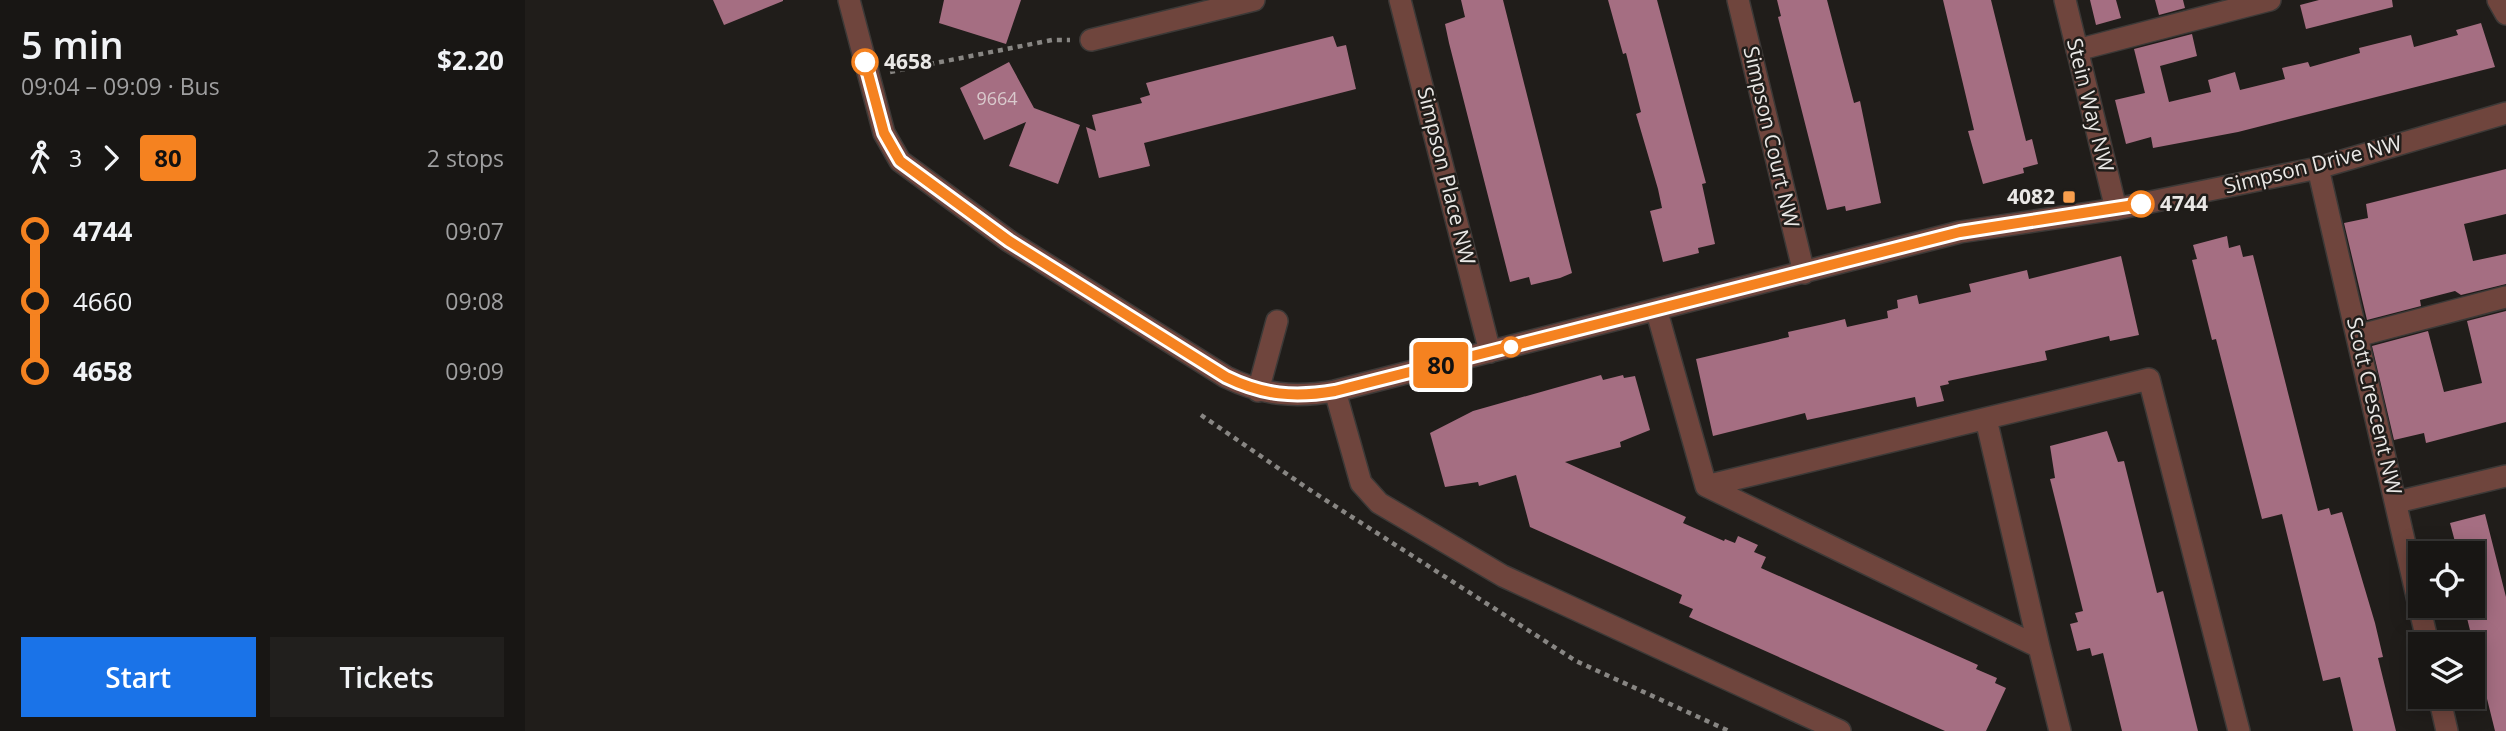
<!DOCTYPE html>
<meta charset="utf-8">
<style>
body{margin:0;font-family:"Open Sans",sans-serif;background:#211f1d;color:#f1f3f6;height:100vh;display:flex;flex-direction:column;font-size:26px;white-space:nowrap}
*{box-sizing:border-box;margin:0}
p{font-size:23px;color:#9f9fa0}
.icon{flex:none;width:38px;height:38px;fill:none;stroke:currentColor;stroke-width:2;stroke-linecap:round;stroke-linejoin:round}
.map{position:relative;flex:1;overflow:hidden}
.details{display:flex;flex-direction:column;background:#181614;width:525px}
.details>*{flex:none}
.badge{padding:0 14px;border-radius:5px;font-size:24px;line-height:46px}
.buttons{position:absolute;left:1883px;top:541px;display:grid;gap:14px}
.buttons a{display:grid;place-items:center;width:77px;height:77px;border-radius:0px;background:#181614;box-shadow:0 4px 18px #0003,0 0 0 2px #363534;font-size:35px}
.map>.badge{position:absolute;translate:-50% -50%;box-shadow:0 0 0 4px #fff}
.legs{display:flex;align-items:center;gap:10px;height:77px;padding:0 21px;font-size:23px}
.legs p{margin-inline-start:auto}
.head{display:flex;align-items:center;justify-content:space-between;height:119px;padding:0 21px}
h1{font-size:38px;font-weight:600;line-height:52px}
.button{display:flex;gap:14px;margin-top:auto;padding:14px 21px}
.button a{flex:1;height:80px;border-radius:0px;background:#1a73e8;color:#fff;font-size:28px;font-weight:600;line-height:80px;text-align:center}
.button a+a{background:#211f1d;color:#f1f3f6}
ul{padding:0 21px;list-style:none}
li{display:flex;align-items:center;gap:24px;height:70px;font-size:26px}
li i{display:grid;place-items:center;width:10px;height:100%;margin:0 9px;background:currentColor}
li i::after{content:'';width:18px;height:18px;margin:-9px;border:5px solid;border-radius:50%;background:#181614}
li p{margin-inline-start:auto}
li:first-child i{background:linear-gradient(#0000 50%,currentColor 0)}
li:last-child i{background:linear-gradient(currentColor 50%,#0000 0)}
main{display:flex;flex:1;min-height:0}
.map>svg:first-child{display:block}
.building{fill:#a56e82}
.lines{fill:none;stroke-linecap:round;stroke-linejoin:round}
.minor-casing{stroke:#3c3937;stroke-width:24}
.path{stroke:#888683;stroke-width:4.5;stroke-dasharray:5 5;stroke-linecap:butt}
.minor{stroke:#6f453d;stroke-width:21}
.line-1-casing{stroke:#fff;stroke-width:16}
.line-1{stroke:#f58220;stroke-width:10}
.stop-1-dot{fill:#fff;stroke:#f58220;stroke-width:3.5}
.poi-dot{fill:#f99f4d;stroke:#201d1a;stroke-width:2.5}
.labels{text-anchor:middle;stroke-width:5;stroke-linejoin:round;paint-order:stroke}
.number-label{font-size:18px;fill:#d9cacd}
.stop-label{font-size:21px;font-weight:bold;fill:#eae8e6;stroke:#201d1a;text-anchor:start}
.street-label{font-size:21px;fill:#eae8e6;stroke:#201d1a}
.poi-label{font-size:21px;font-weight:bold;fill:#eae8e6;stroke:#201d1a;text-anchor:end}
</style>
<main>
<section class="details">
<div class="head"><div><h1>5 min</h1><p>09:04 – 09:09 · Bus</p></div><b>$2.20</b></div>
<div class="legs"><svg class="icon" aria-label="walk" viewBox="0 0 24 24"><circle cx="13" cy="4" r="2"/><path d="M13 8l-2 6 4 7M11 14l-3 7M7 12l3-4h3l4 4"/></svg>3<svg class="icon" aria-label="forward" viewBox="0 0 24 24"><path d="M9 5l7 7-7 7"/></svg><b class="badge" style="background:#f58220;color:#111">80</b><p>2 stops</p></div>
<ul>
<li><i style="color:#f58220"></i><b>4744</b><p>09:07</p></li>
<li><i style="color:#f58220"></i><span>4660</span><p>09:08</p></li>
<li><i style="color:#f58220"></i><b>4658</b><p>09:09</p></li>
</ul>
<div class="button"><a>Start</a><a>Tickets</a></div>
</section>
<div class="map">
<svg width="1981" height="731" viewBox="0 0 1981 731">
<rect width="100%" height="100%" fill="#201d1a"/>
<path class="building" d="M188 0H258V1L199 25Z
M419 0H496L481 44 414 23Z
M936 0H978L1047 273 1035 278 1006 285 1004 277 985 282 924 43 920 24 940 17Z
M1083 0H1132L1181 183 1177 184 1190 244 1173 248 1174 253 1138 262 1125 211 1137 208 1133 189 1111 114 1116 112 1101 53 1098 54Z
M1252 0H1302L1329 103 1335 101 1356 203 1321 211 1320 206 1302 210 1253 17 1256 16Z
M1418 0H1466L1501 141 1507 139 1513 164 1498 168 1499 173 1458 184 1443 131 1449 130Z
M1565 0H1591L1596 18 1571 25Z
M1630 0H1658L1660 8 1634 15Z
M1794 0H1867L1868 7 1781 29 1775 5Z
M1956 23 1970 67 1713 132 1628 148 1626 137 1601 144 1590 100 1620 93 1609 49 1667 34 1672 56 1635 66 1644 102 1686 92 1683 80 1710 72 1715 90 1760 79 1757 68 1783 62 1785 67 1835 53 1834 48 1886 35 1889 47 1933 35 1931 30Z
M808 36 812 47 821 45 831 89 619 143 625 166 574 178 561 127 571 131 567 115 617 103 615 98 625 95 621 83Z
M484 62 509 108 555 125 533 184 484 166 501 122 459 140 435 88Z
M1981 169V214L1939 224 1948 261 1981 254V284L1936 295 1930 291 1895 300 1896 306 1842 320 1819 223 1843 218 1841 204Z
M1702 236 1704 248 1715 245 1718 257 1728 255 1793 511 1804 508 1806 515 1817 512 1850 623 1858 657 1853 658 1871 731H1828L1815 677 1798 681 1757 514 1737 519 1691 339 1687 340 1667 260 1672 259 1668 245Z
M1596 256 1614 335 1585 341 1584 336 1520 351 1522 360 1423 381 1424 384 1415 386 1419 401 1392 407 1390 397 1282 420 1280 413 1188 436 1171 359 1264 337 1263 332 1299 324 1320 319 1322 327 1363 318 1362 311 1373 308 1372 300 1392 295 1394 304 1446 292 1444 284 1502 270 1504 279Z
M1981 311V422L1901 443 1899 433 1869 440 1847 346 1903 331 1919 392 1957 383 1942 321Z
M1076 375 1078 380 1098 375 1099 378 1110 376 1125 430 1095 442 1096 447 1040 462 1161 517 1158 523 1199 541 1200 539 1210 543 1213 536 1233 545 1229 552 1241 557 1236 568 1453 665 1451 669 1472 678 1470 683 1481 688 1461 731H1420L1164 617 1168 609 1154 603 1157 595 1005 527 991 475 954 486 953 482 920 487 905 433 948 411Z
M1582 431 1593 462 1599 461 1632 593 1638 591 1673 731H1597L1578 653 1567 656 1565 648 1552 651 1545 624 1553 622 1550 613 1558 611 1525 479 1530 478 1525 446Z
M1960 514 1981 597V731H1970L1939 606H1948V553H1933L1925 523Z"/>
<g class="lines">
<g class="minor-casing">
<path id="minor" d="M324 0 359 133 375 161 484 241 701 377C738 395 769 398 810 391L1435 232 1591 209 1793 168 1981 113
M875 0 965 352
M1213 0 1279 273
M1540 0 1591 209
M1973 0 1981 14
M566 40 729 0
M1552 50 1745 0
M1793 168 1903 644
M1132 312 1181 486 1514 647 1535 731
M1832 336 1981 297
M733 391 752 321
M810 391 836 483 854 503 978 576 1315 731
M1461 419 1514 647
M1181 486 1624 379 1714 731
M1872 502 1981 476
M1914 696 1922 731"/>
</g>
<path class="path" d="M365 72 527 40H545
M676 415 785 490 1051 661 1204 731"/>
<use href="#minor" class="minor"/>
</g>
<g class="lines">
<g class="line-1-casing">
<path id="line-1" d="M340 62 359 133 375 161 484 241 701 377C738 395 769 398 810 391L1435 232 1616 204"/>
</g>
<use href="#line-1" class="line-1"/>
</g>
<g class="stop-1-dot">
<circle cx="340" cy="62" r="12"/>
<circle cx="1616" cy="204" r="12"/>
<circle cx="986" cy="347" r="9"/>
</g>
<rect class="poi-dot" x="1537" y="190" width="14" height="14" rx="3.5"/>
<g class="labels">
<g class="number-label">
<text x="472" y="105">9664</text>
</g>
<g class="stop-label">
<text x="359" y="69">4658</text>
<text x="1635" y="211">4744</text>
</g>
<g class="street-label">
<text transform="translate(1565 105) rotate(76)" y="7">Stein Way NW</text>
<text transform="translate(1246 137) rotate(77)" y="7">Simpson Court NW</text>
<text transform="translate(1788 165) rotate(-14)" y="7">Simpson Drive NW</text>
<text transform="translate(921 176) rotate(76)" y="7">Simpson Place NW</text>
<text transform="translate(1849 406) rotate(77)" y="7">Scott Crescent NW</text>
</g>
<g class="poi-label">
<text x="1530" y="204">4082</text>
</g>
</g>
</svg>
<div class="buttons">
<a><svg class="icon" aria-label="locate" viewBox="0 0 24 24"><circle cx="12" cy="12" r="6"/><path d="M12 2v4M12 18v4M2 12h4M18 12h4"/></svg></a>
<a><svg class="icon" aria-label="layers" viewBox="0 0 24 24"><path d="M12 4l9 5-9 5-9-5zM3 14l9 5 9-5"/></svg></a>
</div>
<b class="badge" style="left:916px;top:365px;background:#f58220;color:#111">80</b>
</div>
</main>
